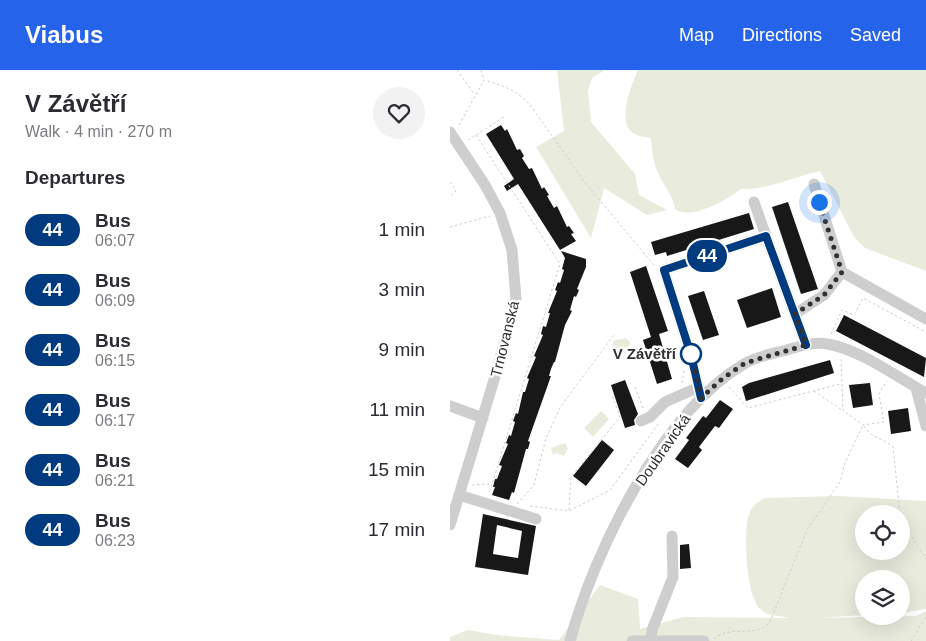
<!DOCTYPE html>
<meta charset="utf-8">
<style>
body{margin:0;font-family:Arial,sans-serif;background:#f2f2f3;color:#2b2b33;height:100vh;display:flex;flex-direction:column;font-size:19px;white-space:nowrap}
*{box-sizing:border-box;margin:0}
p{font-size:16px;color:#7c7c81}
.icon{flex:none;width:28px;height:28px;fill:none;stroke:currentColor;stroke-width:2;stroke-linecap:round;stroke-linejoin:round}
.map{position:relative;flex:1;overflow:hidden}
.sheet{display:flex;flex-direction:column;background:#fff;width:450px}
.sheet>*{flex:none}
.badge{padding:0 10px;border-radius:16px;font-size:18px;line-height:32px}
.buttons{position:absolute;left:405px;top:435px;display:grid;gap:10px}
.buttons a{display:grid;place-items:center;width:55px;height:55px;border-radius:50%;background:#fff;box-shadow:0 5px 20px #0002;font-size:25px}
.you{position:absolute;width:25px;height:25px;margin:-12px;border:4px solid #fff;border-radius:50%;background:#1a73e8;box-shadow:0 0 0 8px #1a73e833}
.map>.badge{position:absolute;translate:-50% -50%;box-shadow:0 0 0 2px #fff}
h2{padding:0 25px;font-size:19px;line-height:45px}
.round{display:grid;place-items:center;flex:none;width:52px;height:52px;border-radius:26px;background:#f2f2f3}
.head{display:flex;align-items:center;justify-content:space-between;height:85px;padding:0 25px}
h1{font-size:24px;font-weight:700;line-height:38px}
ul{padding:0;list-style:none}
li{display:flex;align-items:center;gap:15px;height:60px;padding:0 25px}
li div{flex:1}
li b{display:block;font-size:19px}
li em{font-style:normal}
li .badge{min-width:55px;font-weight:700;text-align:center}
header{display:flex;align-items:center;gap:30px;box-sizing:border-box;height:70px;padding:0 25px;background:#2563eb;color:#fff}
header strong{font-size:24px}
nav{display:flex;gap:28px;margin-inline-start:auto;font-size:18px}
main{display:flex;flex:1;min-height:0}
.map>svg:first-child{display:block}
.green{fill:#e9ebdd;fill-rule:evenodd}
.building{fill:#181818;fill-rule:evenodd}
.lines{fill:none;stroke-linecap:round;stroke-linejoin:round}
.path{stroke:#cecece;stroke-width:1;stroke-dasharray:2.5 2.5;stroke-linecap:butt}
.minor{stroke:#cecece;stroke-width:11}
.line-casing{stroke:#fff;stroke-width:11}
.line{stroke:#003b80;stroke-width:8}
.walk{stroke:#313131;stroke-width:5;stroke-dasharray:0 9}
.stop-dot{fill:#fff;stroke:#003b80;stroke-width:2.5}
.labels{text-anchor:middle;stroke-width:5;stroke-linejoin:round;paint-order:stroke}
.street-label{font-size:15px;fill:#313131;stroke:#fff}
.stop-label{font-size:15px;font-weight:bold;fill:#313131;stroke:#fff;text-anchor:end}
</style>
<header>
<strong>Viabus</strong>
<nav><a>Map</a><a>Directions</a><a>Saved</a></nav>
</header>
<main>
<section class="sheet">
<div class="head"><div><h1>V Závětří</h1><p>Walk · 4 min · 270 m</p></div><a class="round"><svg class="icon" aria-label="heart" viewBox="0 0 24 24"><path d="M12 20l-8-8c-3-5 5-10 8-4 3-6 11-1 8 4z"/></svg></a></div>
<h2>Departures</h2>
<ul>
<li><span class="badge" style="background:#003b80;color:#fff">44</span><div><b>Bus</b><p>06:07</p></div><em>1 min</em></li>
<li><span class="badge" style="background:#003b80;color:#fff">44</span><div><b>Bus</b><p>06:09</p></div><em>3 min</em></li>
<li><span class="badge" style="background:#003b80;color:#fff">44</span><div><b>Bus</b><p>06:15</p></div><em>9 min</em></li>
<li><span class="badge" style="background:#003b80;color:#fff">44</span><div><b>Bus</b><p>06:17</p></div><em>11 min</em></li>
<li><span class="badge" style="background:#003b80;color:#fff">44</span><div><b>Bus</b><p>06:21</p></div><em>15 min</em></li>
<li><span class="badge" style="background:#003b80;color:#fff">44</span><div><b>Bus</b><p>06:23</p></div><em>17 min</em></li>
</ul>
</section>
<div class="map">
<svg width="476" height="571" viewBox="0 0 476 571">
<rect width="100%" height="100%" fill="#fff"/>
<path class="green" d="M107 0H155L142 8 138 21 141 52 185 104 189 125 217 140 197 145 154 118 141 168 86 77 114 61Z
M188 0H476V201L415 178 404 167 370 101C346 106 314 121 291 119 277 130 241 151 225 139 223 125 213 115 208 103 203 91 202 80 201 68 197 67 189 67 185 64 165 54 182 14 188 0Z
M176 268 180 272 178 281 173 283 164 280 163 271Z
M151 341 159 349 143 367 134 358Z
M115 373 118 378 114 386 106 383 103 385 101 378Z
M387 426 476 431V539L451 543V509H414V545L368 548 466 546 476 541V571H0V567L18 560 47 565 109 570 150 515 188 529 190 559 233 547 339 548C330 545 318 547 310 539 296 525 293 463 299 444 302 436 307 432 315 428ZM414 444H451V481H414Z"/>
<path class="building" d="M51 55 55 61 57 59 67 80 70 79 74 86 72 88 79 99 82 98 92 119 94 117 99 125 97 126 104 138 107 136 117 157 119 156 124 163 121 164 126 171 110 180 68 114 57 121 54 116 64 109 36 64Z
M338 132 368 219 351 224 322 137Z
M299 143 304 159 217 186 216 182 205 185 201 172Z
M111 181 136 189V197L127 219 129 220 126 227 124 226 120 240 122 241 115 255 105 292H104L101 299 99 306H101L78 371 80 372 78 379H76L64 423 62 422 59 430 42 425 45 417H43L45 409H47L52 396 49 395 58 374 56 373 59 365 61 366 65 352 63 351 66 343 68 344 73 322H75L79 309 77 308 86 287 84 286 93 265 91 264 93 256 96 257 100 243H98L107 221 105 220 108 212 110 213 114 200 112 199 115 188Z
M196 196 218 261 209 264 222 309 207 314 193 270 201 267 180 202Z
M322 218 331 247 297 258 287 230Z
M254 221 269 265 253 270 238 226Z
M394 245 476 288 474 307 386 261Z
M380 290 384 303 296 331 292 317 299 313Z
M175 310 188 344 184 350 185 355 175 358 161 315Z
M420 313 423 335 403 338 399 315Z
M270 330 283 339 269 358 265 356 249 377 252 380 238 398 225 389 239 370 236 368 253 346 256 348Z
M458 338 461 361 441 364 438 341Z
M152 370 164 380 136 416 123 406Z
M33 444 86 456 78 505 25 497ZM47 455 72 461 68 488 43 484Z
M239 474 241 498 230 499V475Z"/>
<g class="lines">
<path class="path" d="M7 0 24 24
M31 0 34 10
M9 55 34 10C54 16 67 20 81 36L136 114 204 195
M26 65 110 194 39 424
M18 70 54 47
M0 112 6 121 0 126
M0 157 40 146
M381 264 392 240 404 245 413 228 476 262
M391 289 393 340 413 355 434 352 429 324 437 311
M232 313 234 300
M185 317 193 338
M279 317 298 338 390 314
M364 321 392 340
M414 356C421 368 433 368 443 377L450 444
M22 415 40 414
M67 434 84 415 96 368 111 336 164 265
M80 436 119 441 160 420 209 353
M119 440 121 407 170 347 162 325
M451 450 476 489
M264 569C281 554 306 569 320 552L357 460 390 412 395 393 413 355
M461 571 476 547"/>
<path class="minor" d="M0 62 35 115 50 143 62 180 66 229 47 300 0 455
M364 114 392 202
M304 132 316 166
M345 244 374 225 392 202 476 249
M466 318 476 356
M251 328 241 285 214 200 316 166 356 275
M0 336 33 348
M191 351 200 347 215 332 249 317
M9 425 86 449
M201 570 202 560 223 507 222 466
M120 571C144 482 212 342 294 294 305 287 321 284 333 281 347 277 364 271 378 274 413 281 445 306 476 323
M182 571H254"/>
</g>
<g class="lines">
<g class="line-casing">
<path id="line" d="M251 328 241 285 214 200 316 166 356 275"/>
</g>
<use href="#line" class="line"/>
<path class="walk" d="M241 284 251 328 272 309 295 293 356 275 345 244 374 225 392 202 369 132"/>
</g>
<circle class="stop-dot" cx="241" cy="284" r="10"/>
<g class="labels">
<g class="street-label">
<text transform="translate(55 269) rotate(-76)" y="5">Trnovanská</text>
<text transform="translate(213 380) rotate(-55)" y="5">Doubravická</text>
</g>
<g class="stop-label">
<text x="226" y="289">V Závětří</text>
</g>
</g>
</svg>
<div class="buttons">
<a><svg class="icon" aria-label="locate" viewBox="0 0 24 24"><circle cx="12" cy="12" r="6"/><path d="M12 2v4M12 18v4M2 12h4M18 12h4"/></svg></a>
<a><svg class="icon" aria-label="layers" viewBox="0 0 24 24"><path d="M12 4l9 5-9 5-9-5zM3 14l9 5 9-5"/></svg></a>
</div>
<div class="you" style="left:369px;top:132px"></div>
<b class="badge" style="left:257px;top:186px;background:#003b80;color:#fff">44</b>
</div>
</main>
